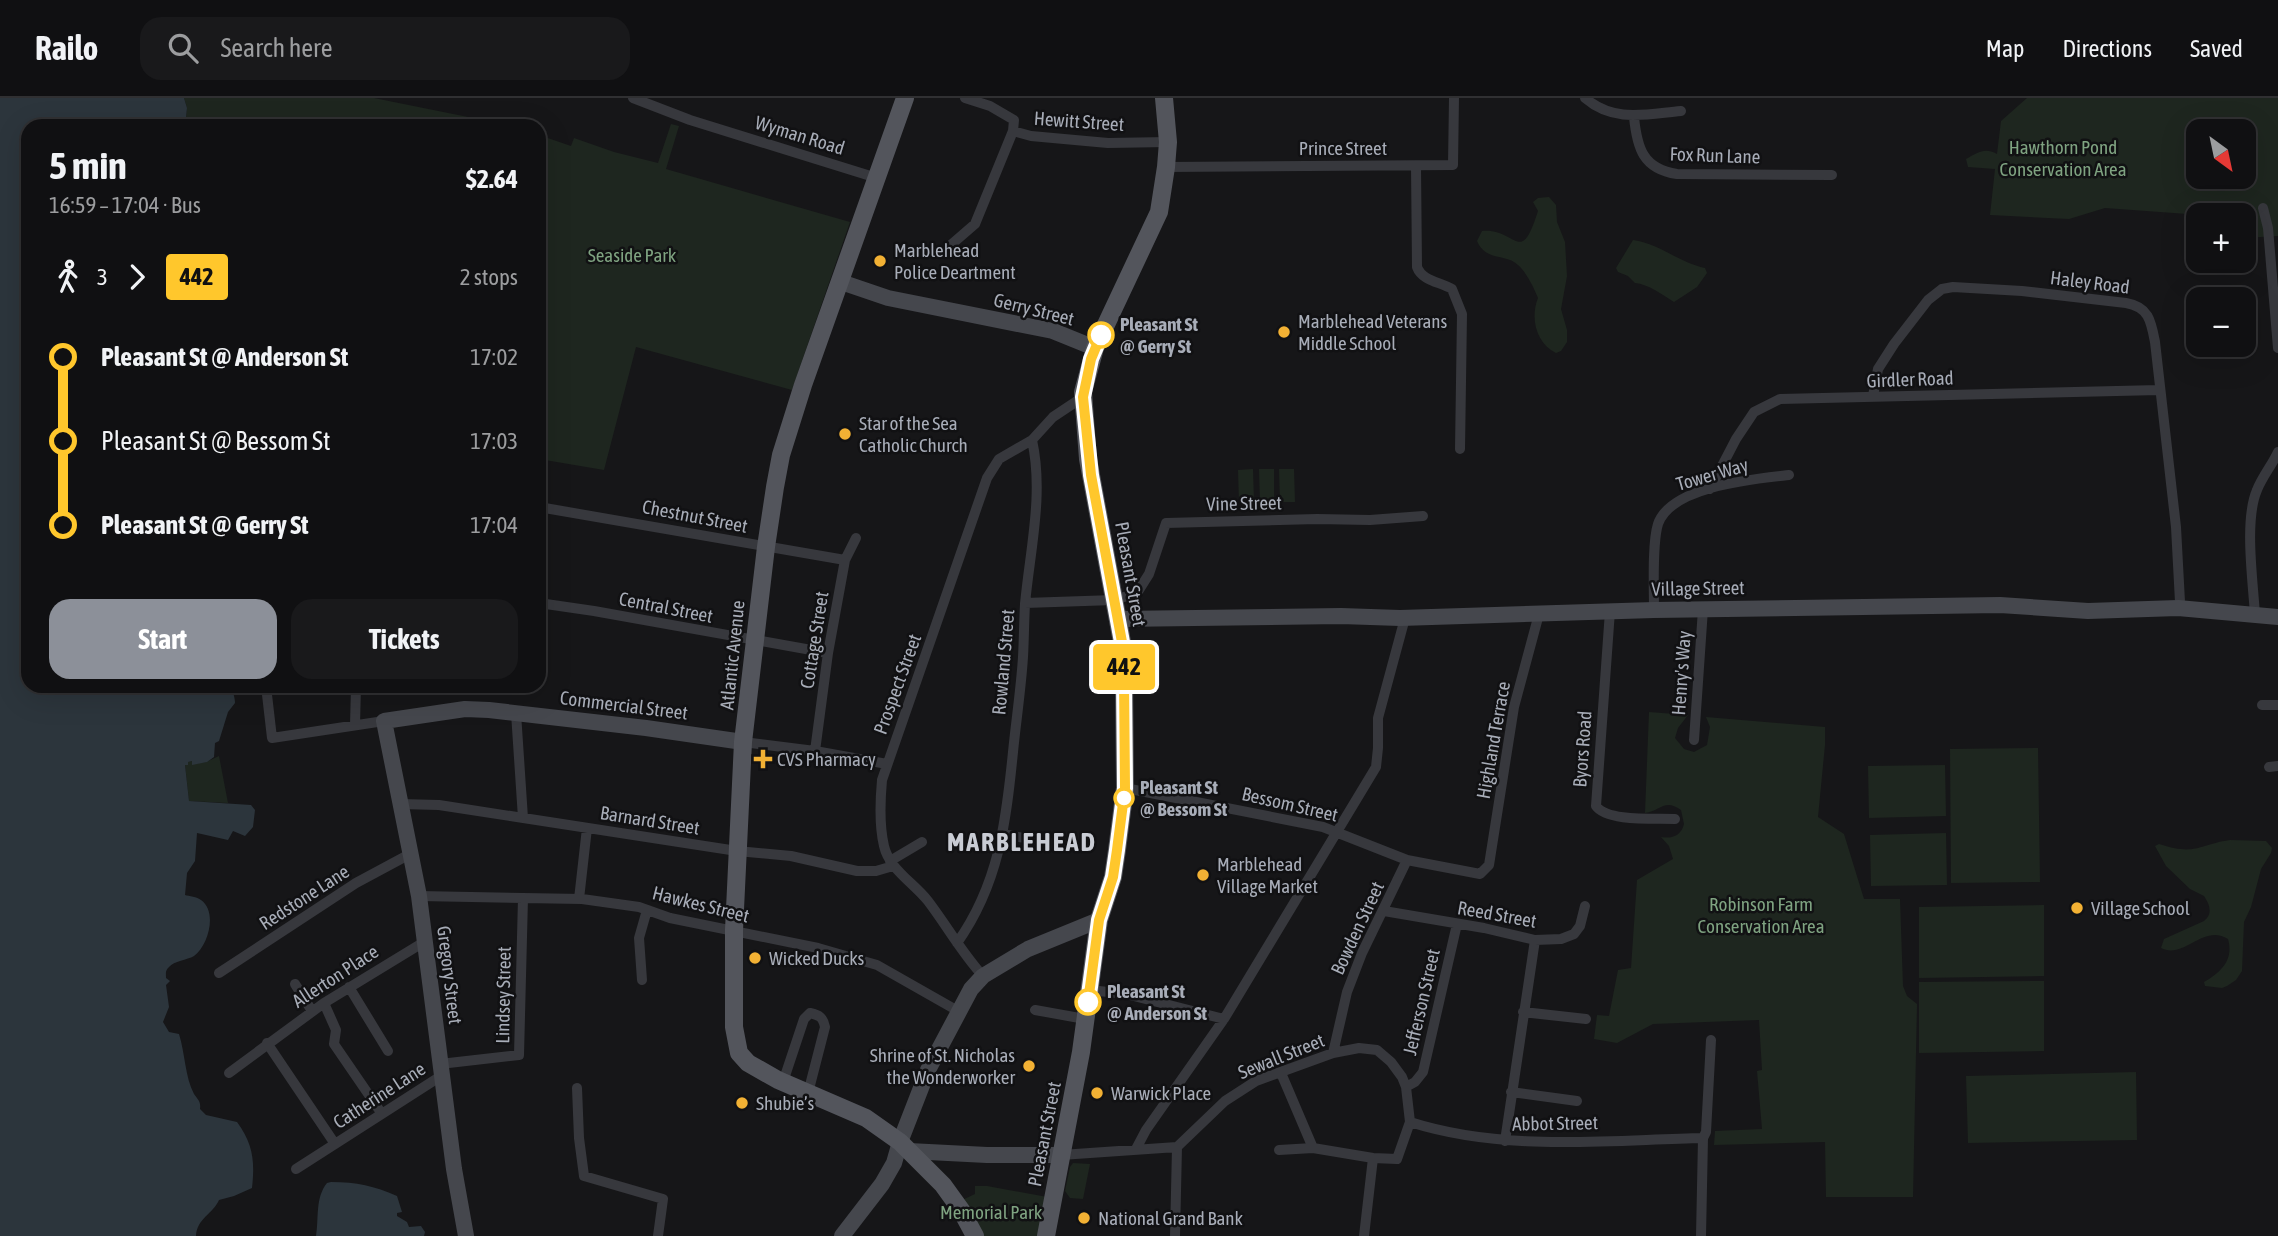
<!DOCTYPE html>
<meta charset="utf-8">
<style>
body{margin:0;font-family:"Asap Condensed",sans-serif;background:#19191b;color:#f1f3f6;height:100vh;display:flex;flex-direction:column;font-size:26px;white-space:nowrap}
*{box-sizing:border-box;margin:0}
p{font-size:23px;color:#9c9d9f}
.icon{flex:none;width:38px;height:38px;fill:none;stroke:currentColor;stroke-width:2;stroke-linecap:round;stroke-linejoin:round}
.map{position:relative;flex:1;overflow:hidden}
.drawer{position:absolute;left:21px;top:21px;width:525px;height:574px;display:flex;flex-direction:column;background:#101012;border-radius:21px;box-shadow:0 7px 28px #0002,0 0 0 2px #303032}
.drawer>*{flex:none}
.badge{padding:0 14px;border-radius:5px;font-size:24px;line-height:46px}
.needle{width:46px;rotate:147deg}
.fabs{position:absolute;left:2186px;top:21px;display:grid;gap:14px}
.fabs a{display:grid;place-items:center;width:70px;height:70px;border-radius:14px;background:#101012;box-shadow:0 7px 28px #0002,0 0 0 2px #303032;font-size:35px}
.map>.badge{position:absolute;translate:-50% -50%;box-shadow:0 0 0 4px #fff}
.legs{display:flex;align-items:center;gap:10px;height:77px;padding:0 28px;font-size:23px}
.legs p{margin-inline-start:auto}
.overview{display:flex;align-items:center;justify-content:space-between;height:119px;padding:0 28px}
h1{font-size:38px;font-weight:700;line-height:52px}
.primary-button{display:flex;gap:14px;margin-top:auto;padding:14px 28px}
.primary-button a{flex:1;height:80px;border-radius:21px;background:#8c9099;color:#fff;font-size:28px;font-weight:700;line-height:80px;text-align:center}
.primary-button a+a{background:#19191b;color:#f1f3f6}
ul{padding:0 28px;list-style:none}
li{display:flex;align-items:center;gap:24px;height:84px;font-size:26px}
li i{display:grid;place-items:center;width:10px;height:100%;margin:0 9px;background:currentColor}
li i::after{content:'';width:18px;height:18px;margin:-9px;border:5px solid;border-radius:50%;background:#101012}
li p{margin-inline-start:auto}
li:first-child i{background:linear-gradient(#0000 50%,currentColor 0)}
li:last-child i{background:linear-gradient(currentColor 50%,#0000 0)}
header{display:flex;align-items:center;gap:42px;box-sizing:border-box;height:98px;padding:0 35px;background:#101012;border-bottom:2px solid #303032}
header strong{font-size:33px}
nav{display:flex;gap:38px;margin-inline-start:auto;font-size:24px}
.search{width:490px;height:63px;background:#19191b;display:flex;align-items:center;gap:18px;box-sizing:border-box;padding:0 24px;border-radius:21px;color:#9c9d9f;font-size:26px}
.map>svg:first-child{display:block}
.green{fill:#1e261f;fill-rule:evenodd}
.water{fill:#2c353c}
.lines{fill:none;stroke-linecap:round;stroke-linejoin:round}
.street{stroke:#37383d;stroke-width:10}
.secondary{stroke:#45474d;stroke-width:16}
.primary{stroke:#53555c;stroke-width:18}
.line-1-casing{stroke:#fff;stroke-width:16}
.line-1{stroke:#ffc72c;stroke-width:10}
.poi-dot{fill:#f2b134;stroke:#111113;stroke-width:2.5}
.stop-1-dot{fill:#fff;stroke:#ffc72c;stroke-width:3.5}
.labels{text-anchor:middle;stroke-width:5;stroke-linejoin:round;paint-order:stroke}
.street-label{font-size:19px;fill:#a8adb8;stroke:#111113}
.park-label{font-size:19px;fill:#7fa381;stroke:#111113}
.poi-label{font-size:19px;fill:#a8adb8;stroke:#111113;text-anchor:start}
.stop-label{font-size:19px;font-weight:bold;fill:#a8adb8;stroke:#111113;text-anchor:start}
.district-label{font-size:26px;font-weight:bold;letter-spacing:2px;fill:#c9ccd4;stroke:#111113}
</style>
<header>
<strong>Railo</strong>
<div class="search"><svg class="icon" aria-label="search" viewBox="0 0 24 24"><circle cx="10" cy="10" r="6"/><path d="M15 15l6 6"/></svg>Search here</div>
<nav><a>Map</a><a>Directions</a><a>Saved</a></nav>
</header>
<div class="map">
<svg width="2278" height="1138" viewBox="0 0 2278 1138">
<rect width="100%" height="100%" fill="#161618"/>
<path class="green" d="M184 0H374L512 28H185L187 10Z
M2027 0H2278V138L2244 140V117H2201L2105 110 2069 121 1990 117 1995 71 1968 69 1966 61C1978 54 1985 49 1997 56L2001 23ZM2198 33H2244V79H2198Z
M671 26 679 28 666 71 850 124 792 292 636 249 604 372 539 361V37L571 48 574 40 614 54 658 65Z
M1549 99 1556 107 1557 124 1565 144 1567 178 1561 211 1567 232V244L1561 253 1556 255C1536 245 1530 220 1538 200 1534 190 1527 175 1518 167 1506 155 1486 164 1477 143L1482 133C1517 130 1520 170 1538 113L1533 104 1538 100Z
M1633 142C1660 146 1680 165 1705 170L1707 175 1697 189 1674 204C1663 197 1648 186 1635 185L1628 178 1618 174 1616 170Z
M1253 371 1254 404 1239 405 1238 372Z
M1259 371H1274V404H1260Z
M1279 371H1294L1295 404H1280Z
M1649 614 1688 617 1678 630 1675 640 1684 651 1694 654 1707 647 1710 629 1706 619 1825 629V647L1818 719 1844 736 1864 801H1900L1903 888 1907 898 1917 906 1913 1099H1826L1825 1044 1714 1047 1715 1033 1762 1031 1757 973 1762 972 1759 922 1653 926 1617 945 1594 941 1597 917 1609 918 1618 872 1631 870 1637 782 1673 761 1669 748 1661 739C1672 741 1681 738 1684 726L1681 712C1665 700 1660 713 1645 715Z
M2038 650 2040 784 1951 785 1950 651Z
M219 658 228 705 189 703 185 667 187 664 192 663V666L206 664Z
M1945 667 1946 718 1869 720 1868 668Z
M1946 735 1947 787 1871 788 1870 737Z
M2230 742 2266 743 2272 750 2271 755 2261 771 2251 809 2244 824 2242 873 2236 882 2227 888 2222 890 2205 888 2204 884C2221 874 2234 862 2228 841 2203 825 2184 862 2161 850L2164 841 2204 823C2213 816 2210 807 2204 798L2190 791 2166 768 2155 748 2159 746C2196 758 2197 747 2230 742Z
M2044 807V878L1919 880V809Z
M2044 883V953L1919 955V884Z
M2136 974 2137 1042 1968 1045 1966 978Z
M1073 1065 1090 1066 1083 1101 1070 1100 1065 1093 1070 1069Z
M975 1088H987L1053 1100 1046 1138H975L956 1105 975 1096Z"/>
<path class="water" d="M0 0H184L187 10 185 28H28V588H189L191 591C201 587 224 584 232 593 234 595 235 603 235 605L228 614 219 643 215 645 214 659 207 664 192 667V663L188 664V667H185L189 703 251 707 255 712 253 729 245 738 233 733 228 742 197 735 195 763 187 775 185 797C189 798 197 799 201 802 218 814 208 848 194 858 187 862 174 863 169 869 165 873 166 875 166 880L170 883 166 887 169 909 163 924 169 934 179 936C185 955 185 979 194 996 198 1002 201 1003 200 1011L206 1017 237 1024C253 1046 255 1063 252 1090L234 1098 219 1102C213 1116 197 1120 196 1138H0Z
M331 1084C357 1084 374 1088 397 1098L402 1114 397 1115V1118L407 1124 409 1129 421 1128 425 1134 424 1138H316C319 1120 315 1100 327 1085Z"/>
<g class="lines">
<path class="street" d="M633 0 690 22 877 80
M1585 0C1614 25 1646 16 1681 13
M1634 19C1637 50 1643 71 1677 76L1832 77
M1013 33 1031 38 1108 45 1168 44
M1416 68 1417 169C1422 183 1441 184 1452 191L1462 216 1460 351
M1166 69 1453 67 1454 0
M2263 110 2268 130 2278 250
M945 152 975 126 1013 33 1014 22 990 8 965 0
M1873 298 1878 271 1894 246 1928 202 1942 191 1953 189 2022 193 2126 205C2149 209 2151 223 2155 244L2176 429 2180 504 2178 510
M1710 391 1736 341 1754 314 1780 301 2159 292
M539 409 845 462
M539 505 594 513 828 555
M1025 505 1114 502 1137 495 1149 476 1166 425 1317 421 1370 422 1423 418
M1654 512C1654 490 1652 445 1658 426 1671 388 1754 381 1789 377
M1610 513 1596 708C1607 724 1656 720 1675 721
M2255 517C2253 483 2244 422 2257 392 2262 379 2272 367 2278 354
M266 588 272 640 384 623
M2262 607H2278
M516 615 523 720
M355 627 356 588
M1694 642 1703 511
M743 644 815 653 887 666
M815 653 828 555 845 462 856 440
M2269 669 2278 668
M1125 690 1323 729 1407 762 1480 776 1489 767 1514 609 1539 516
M400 706 439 707 737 753 791 758 857 773H876L893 768
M1003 736 1066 748
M890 763 922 744
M419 798 582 801 639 809 670 820 818 850 877 867 958 913
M579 801 587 730
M1384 813 1484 830 1535 842 1561 841 1574 836 1580 828 1585 808
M957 845C999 786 1006 724 1013 654 1016 623 1021 591 1023 559 1024 541 1024 524 1025 506 1030 452 1044 396 1032 342L1053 319 1083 299
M219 875 356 785 410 756
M983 878C962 855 947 828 928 803 914 785 889 771 884 748 879 727 880 704 882 682L987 380 999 361 1032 342
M642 882 639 840 647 812
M295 886 312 913
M349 889 388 953
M1090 892 1126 896 1224 921
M324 905 336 932 334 946 382 1016
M1035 912 1085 921
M1523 914 1586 921
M267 945 335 1046
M1333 955 1347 894 1362 855 1407 762
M440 966 519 957 523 800
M229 975 324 905 424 844
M783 984 804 921 810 915C819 917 823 919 825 929L808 995
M1406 989 1415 984 1423 974 1457 826
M577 990 579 1040 584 1078 663 1101 658 1138
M1511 994 1577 1003
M1410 1024C1504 1054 1605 1042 1703 1040
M1505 1043 1535 842
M1136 1051 1146 1032 1224 921 1376 669 1378 650V620L1405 520
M1279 1052 1313 1050
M1061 1057 1177 1049
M296 1071 441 978
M1175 1138 1177 1049 1225 1003 1256 983 1333 955 1359 950 1377 952 1391 964 1402 979 1406 989 1410 1024 1397 1061 1373 1060 1313 1050 1281 975
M1364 1138 1373 1060
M1701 1138 1703 1040 1706 1034 1711 942"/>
<path class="secondary" d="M841 184 888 200 1053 233 1095 250
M1118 521 1341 518 1400 520 1654 512 2000 507 2088 513 2178 510 2278 519
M909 1053 987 1057H1061
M466 1138 454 1071 419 798 384 623 465 611 489 612 646 630 743 644
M842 1138 882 1086 894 1065 900 1044 928 972 971 891 983 878 1028 851 1099 822"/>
<path class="primary" d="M905 0 803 287 781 357 775 389 766 449 743 644 734 832V929L739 955 748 965 778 982 866 1020 900 1044 943 1087 961 1112 975 1138
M1046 1138 1081 954 1099 822 1113 779 1117 752 1125 690 1124 580 1122 544 1088 361 1083 294 1095 250 1159 114 1166 69 1168 44 1164 0"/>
</g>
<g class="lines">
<g class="line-1-casing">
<path id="line-1" d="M1088 904 1099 822 1113 779 1117 752 1125 690 1124 580 1122 544 1091 377 1083 299 1091 261 1101 237"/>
</g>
<use href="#line-1" class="line-1"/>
</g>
<g class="poi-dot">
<circle cx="880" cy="163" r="7"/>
<circle cx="1284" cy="234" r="7"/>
<circle cx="845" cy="336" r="7"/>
<path d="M759.5 650.5h7v7h7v7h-7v7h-7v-7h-7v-7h7z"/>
<circle cx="1203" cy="777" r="7"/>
<circle cx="2077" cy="810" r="7"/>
<circle cx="755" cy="860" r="7"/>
<circle cx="1029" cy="968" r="7"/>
<circle cx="1097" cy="995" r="7"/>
<circle cx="742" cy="1005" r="7"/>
<circle cx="1084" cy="1120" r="7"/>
</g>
<g class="stop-1-dot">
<circle cx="1101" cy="237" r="12"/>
<circle cx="1124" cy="700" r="9"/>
<circle cx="1088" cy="904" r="12"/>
</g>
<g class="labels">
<g class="street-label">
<text transform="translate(1079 23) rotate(4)" y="7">Hewitt Street</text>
<text transform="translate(800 37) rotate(17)" y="7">Wyman Road</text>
<text x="1343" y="57">Prince Street</text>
<text transform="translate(1715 57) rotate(2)" y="7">Fox Run Lane</text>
<text transform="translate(2090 184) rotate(7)" y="7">Haley Road</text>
<text transform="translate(1034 211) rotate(14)" y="7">Gerry Street</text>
<text transform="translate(1910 281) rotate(-2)" y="7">Girdler Road</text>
<text transform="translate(1712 376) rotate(-16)" y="7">Tower Way</text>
<text transform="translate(1244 405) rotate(-1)" y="7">Vine Street</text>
<text transform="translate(695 418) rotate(11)" y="7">Chestnut Street</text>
<text transform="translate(1131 476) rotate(80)" y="7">Pleasant Street</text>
<text transform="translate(1698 490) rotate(-1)" y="7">Village Street</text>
<text transform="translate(666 509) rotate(11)" y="7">Central Street</text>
<text transform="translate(814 542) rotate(-81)" y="7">Cottage Street</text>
<text transform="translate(732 557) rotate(-84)" y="7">Atlantic Avenue</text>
<text transform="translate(1003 564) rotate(-85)" y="7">Rowland Street</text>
<text transform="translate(1681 575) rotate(-86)" y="7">Henry's Way</text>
<text transform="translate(897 586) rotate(-70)" y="7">Prospect Street</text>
<text transform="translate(624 607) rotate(7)" y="7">Commercial Street</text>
<text transform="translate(1493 642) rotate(-80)" y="7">Highland Terrace</text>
<text transform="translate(1582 651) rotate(-86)" y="7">Byors Road</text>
<text transform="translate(1290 706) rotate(13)" y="7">Bessom Street</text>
<text transform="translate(650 722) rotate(9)" y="7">Barnard Street</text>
<text transform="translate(304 799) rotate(-33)" y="7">Redstone Lane</text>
<text transform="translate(701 806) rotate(14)" y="7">Hawkes Street</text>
<text transform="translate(1497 816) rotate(10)" y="7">Reed Street</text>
<text transform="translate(1357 830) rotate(-65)" y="7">Bowden Street</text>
<text transform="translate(450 877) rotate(83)" y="7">Gregory Street</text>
<text transform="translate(335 878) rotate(-33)" y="7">Allerton Place</text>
<text transform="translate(503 897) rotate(-89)" y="7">Lindsey Street</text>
<text transform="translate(1421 904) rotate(-77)" y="7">Jefferson Street</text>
<text transform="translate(1281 958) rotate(-22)" y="7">Sewall Street</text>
<text transform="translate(379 997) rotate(-33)" y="7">Catherine Lane</text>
<text transform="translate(1555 1025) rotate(-1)" y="7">Abbot Street</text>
<text transform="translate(1044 1036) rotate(-79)" y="7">Pleasant Street</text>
</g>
<g class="park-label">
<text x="2063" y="56">Hawthorn Pond<tspan x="2063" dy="22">Conservation Area</tspan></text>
<text x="632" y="164">Seaside Park</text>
<text x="1761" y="813">Robinson Farm<tspan x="1761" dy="22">Conservation Area</tspan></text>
<text x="991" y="1121">Memorial Park</text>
</g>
<g class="poi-label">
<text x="894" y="159">Marblehead<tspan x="894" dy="22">Police Deartment</tspan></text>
<text x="1298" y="230">Marblehead Veterans<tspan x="1298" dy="22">Middle School</tspan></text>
<text x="859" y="332">Star of the Sea<tspan x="859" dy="22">Catholic Church</tspan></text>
<text x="777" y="668">CVS Pharmacy</text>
<text x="1217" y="773">Marblehead<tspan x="1217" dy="22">Village Market</tspan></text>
<text x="2091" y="817">Village School</text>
<text x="769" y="867">Wicked Ducks</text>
<text x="1015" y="964" text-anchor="end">Shrine of St. Nicholas<tspan x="1015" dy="22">the Wonderworker</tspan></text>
<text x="1111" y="1002">Warwick Place</text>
<text x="756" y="1012">Shubie’s</text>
<text x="1098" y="1127">National Grand Bank</text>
</g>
<g class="stop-label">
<text x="1120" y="233">Pleasant St<tspan x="1120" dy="22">@ Gerry St</tspan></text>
<text x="1140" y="696">Pleasant St<tspan x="1140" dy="22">@ Bessom St</tspan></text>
<text x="1107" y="900">Pleasant St<tspan x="1107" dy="22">@ Anderson St</tspan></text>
</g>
<g class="district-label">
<text x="1022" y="753">MARBLEHEAD</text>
</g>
</g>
</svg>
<div class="fabs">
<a><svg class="needle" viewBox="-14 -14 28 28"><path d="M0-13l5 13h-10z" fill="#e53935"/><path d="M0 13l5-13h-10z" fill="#9c9d9f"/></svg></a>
<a>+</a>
<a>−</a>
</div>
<b class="badge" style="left:1124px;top:569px;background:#ffc72c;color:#111">442</b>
<section class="drawer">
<div class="overview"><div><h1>5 min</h1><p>16:59 – 17:04 · Bus</p></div><b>$2.64</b></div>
<div class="legs"><svg class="icon" aria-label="walk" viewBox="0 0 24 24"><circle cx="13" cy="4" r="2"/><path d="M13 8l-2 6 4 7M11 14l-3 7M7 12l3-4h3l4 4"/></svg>3<svg class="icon" aria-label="forward" viewBox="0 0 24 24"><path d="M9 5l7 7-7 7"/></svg><b class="badge" style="background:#ffc72c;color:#111">442</b><p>2 stops</p></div>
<ul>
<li><i style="color:#ffc72c"></i><b>Pleasant St @ Anderson St</b><p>17:02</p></li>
<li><i style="color:#ffc72c"></i><span>Pleasant St @ Bessom St</span><p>17:03</p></li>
<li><i style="color:#ffc72c"></i><b>Pleasant St @ Gerry St</b><p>17:04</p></li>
</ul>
<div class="primary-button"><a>Start</a><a>Tickets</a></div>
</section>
</div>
